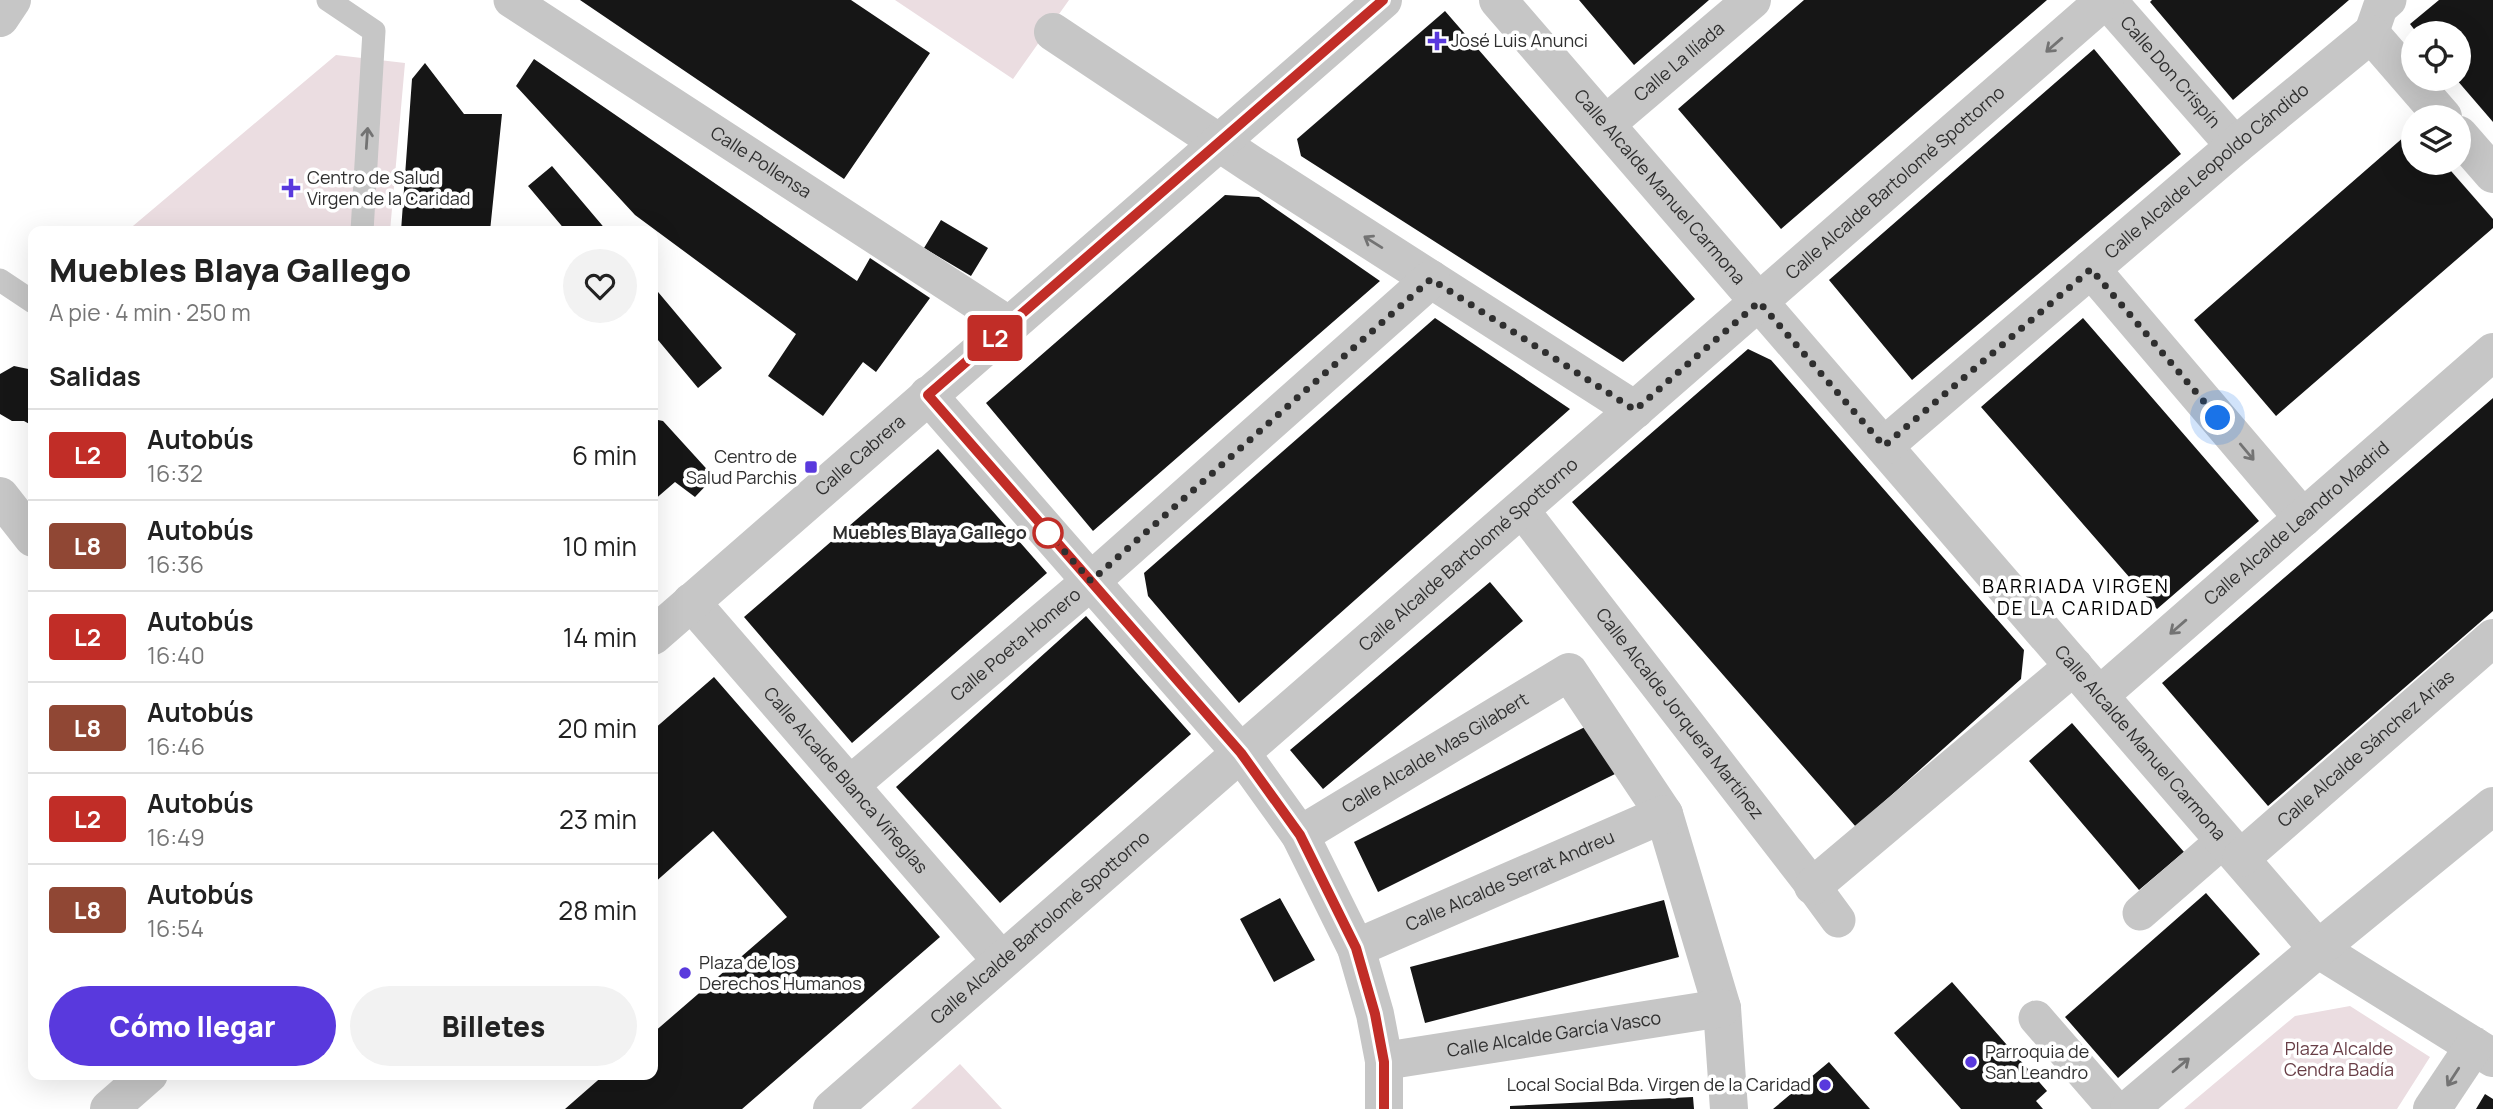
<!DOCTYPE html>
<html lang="es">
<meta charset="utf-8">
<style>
body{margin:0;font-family:Manrope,sans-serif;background:#f2f2f2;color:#222;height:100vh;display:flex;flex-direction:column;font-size:26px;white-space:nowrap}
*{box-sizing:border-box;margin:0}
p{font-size:23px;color:#767676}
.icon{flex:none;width:38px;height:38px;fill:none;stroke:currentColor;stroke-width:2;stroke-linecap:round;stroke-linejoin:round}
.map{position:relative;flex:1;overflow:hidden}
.side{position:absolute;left:28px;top:226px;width:630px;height:854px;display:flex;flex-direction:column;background:#fff;border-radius:14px;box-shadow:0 7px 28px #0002}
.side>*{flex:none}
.badge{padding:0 14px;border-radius:5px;font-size:24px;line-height:46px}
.tools{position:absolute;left:2401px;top:21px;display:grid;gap:14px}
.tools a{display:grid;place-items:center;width:70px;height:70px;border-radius:50%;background:#fff;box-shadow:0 7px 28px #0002;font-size:35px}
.you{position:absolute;width:35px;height:35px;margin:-18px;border:5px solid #fff;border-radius:50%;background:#1a73e8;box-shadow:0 0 0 10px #1a73e833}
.map>.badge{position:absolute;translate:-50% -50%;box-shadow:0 0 0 4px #fff}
h2{padding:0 21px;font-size:26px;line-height:63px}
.round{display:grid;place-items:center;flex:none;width:74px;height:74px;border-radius:37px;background:#f2f2f2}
.summary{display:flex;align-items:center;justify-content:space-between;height:119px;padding:0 21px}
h1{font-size:33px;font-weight:800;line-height:52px}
.button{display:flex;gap:14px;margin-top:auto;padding:14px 21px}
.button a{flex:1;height:80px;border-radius:42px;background:#5939dd;color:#fff;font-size:28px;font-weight:800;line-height:80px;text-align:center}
.button a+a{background:#f2f2f2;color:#222}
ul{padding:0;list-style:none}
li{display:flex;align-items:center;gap:21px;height:91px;padding:0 21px;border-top:2px solid #e0e0e0}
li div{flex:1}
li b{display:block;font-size:26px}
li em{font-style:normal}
li .badge{min-width:77px;font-weight:700;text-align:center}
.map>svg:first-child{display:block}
.green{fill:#ebdde1}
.building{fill:#161616}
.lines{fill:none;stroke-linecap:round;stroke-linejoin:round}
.service{stroke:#c6c6c6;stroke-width:23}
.pedestrian{stroke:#c6c6c6;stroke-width:35}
.minor{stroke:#c6c6c6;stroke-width:38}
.tertiary{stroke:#c6c6c6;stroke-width:38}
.oneway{stroke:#737373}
.line-casing{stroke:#fff;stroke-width:16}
.line{stroke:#c12d27;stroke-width:10}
.walk{stroke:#2f2f2f;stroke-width:7;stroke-dasharray:0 12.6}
.poi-dot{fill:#5939dd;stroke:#fff;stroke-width:2.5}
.stop-dot{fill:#fff;stroke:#c12d27;stroke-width:3.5}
.labels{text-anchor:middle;stroke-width:7;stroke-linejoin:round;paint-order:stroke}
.poi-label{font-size:18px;fill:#2f2f2f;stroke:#fff;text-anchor:start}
.street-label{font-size:18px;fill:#2f2f2f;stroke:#fff}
.stop-label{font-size:18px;font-weight:bold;fill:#2f2f2f;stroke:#fff;text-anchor:end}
.park-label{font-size:18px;fill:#683e46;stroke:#fff}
.neighbourhood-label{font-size:19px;letter-spacing:2px;fill:#000;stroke:#fff}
</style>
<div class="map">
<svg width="2493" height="1109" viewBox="0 0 2493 1109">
<rect width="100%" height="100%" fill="#fff"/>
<path class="green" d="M895 0H1069L1013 79Z
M336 55 405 63 390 231H127Z
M2350 1006 2430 1057 2397 1109H2184L2295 1016Z
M960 1064 1002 1109H911Z"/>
<path class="building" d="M580 0H851L930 53 844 179Z
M1579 0H1709L1634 65Z
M1804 0H2047L1781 229 1678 109Z
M2152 0H2349L2233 100 2150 2Z
M2439 0H2493V122L2456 79H2459V33H2417L2410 24Z
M1445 11 1695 299 1623 362 1301 156 1297 139Z
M2094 49 2181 154 1912 380 1829 280Z
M534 59 857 281 870 258 930 298 876 372 863 362 823 416 768 376 796 334 635 215 516 86Z
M425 63 464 114H502L490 231H401L412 79Z
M2413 129V163H2444L2493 219V228L2276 416 2194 320Z
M552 166 607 231H566L528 186Z
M1225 195 1259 197 1380 281 1093 531 986 403Z
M941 220 988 248 971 276 924 248Z
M653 286 722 368 698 388 653 334Z
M1435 318 1570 409 1239 703 1148 596 1144 573Z
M2083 318 2259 521 2157 609 1981 407Z
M1748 349 1771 360 2024 650 2021 679 1856 827 1572 502Z
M14 366 33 370V426L24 421H12L0 414V374Z
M2493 398V611L2268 806 2162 683Z
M653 419 663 421 714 477 695 497 675 482 653 501Z
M938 449 1047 573 852 743 744 617Z
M1490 582 1523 621 1323 789 1290 750Z
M1086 616 1191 734 1000 903 896 787Z
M714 677 940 937 742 1109H565L605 1074H653V1033L787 917 713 831 653 884V730Z
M2072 723 2184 852 2139 890 2029 761Z
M1591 724 1615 774 1378 892 1354 842Z
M2206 893 2260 954 2118 1078 2065 1017Z
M1280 898 1315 960 1274 982 1240 919Z
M1664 900 1679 957 1425 1023 1410 967Z
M1952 982 2047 1091 2036 1101 2043 1109H1961L1894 1033Z
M1829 1062 1870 1109H1773Z
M2485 1094 2493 1099V1109H2476Z
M1693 1097 1694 1109H1510V1106Z"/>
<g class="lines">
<path class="service" d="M328 0 374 31 362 231
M0 280 33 302"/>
<g class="pedestrian">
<path id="s1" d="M511 0 1011 325"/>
<path d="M2371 34 2380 8 2389 0"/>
<path id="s2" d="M1521 509 1813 886 1838 920"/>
<path d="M2140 913 2224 840"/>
<path d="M2036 1018 2115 1109"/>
</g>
<g class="minor">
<path id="s3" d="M1498 0 2318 949 2493 1058"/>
<path id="s4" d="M2107 0 2235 146"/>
<path d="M0 18 12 0"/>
<path d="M1053 32 1251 164 1635 410"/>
<path id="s5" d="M1606 124 1752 0"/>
<path d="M2459 135 2493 174"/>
<path d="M2091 269 2303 518"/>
<path d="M928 395 1241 753 1300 835 1356 948 1375 1014 1384 1061V1109"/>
<path id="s6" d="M1884 446 2235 146 2371 34 2443 117"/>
<path d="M0 496 33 538"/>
<path id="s7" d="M691 602 1001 960"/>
<path id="s8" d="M2100 695 2493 352"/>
<path id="s9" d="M850 785 1091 581 1431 279"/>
<path id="s10" d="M1300 835 1569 672 1664 814 1722 1008 1729 1109"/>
<path id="s11" d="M2241 858 2493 638"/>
<path d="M1813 886 2074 666"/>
<path id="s12" d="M1356 948 1664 814"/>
<path id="s13" d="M1384 1061 1722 1008"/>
<path id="s14" d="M832 1109 2105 0"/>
<path d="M2129 1109 2318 949 2493 806"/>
<path d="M2432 1109 2474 1046"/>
</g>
<g class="tertiary">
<path id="s15" d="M653 636 1383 0"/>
<path d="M109 1109 149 1074"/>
</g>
</g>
<defs><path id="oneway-shaft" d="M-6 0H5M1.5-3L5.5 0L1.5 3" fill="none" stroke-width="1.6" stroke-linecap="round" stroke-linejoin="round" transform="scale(1.75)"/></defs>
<g class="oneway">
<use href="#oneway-shaft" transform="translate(2054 45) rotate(139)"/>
<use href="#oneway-shaft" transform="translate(367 138) rotate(-86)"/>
<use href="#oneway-shaft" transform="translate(1373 242) rotate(-148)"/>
<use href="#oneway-shaft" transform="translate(2247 452) rotate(50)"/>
<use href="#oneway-shaft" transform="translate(2178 627) rotate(139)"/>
<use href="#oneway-shaft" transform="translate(2181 1065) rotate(-40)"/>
<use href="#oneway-shaft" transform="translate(2453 1077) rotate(123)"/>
</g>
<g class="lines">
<g class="line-casing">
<path id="line" d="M1383 0 928 395 1241 753 1300 835 1356 948 1375 1014 1384 1062V1109"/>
</g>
<use href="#line" class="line"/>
<path class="walk" d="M1048 533 1091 581 1431 279 1635 410 1759 302 1884 446 2091 269 2218 418"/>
</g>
<g class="poi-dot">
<path d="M1433.5 30.5h7v7h7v7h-7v7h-7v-7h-7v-7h7z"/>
<path d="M287.5 177.5h7v7h7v7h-7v7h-7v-7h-7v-7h7z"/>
<rect x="804" y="460" width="14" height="14" rx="3.5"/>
<circle cx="685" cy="973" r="7"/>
<circle cx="1971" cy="1062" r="7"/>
<circle cx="1825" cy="1085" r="7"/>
</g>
<circle class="stop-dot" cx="1048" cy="533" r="14"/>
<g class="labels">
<g class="poi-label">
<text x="1451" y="47">José Luis Anunci</text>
<text x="307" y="184">Centro de Salud<tspan x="307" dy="21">Virgen de la Caridad</tspan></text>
<text x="797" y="463" text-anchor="end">Centro de<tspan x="797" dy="21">Salud Parchis</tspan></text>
<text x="699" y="969">Plaza de los<tspan x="699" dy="21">Derechos Humanos</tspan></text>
<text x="1985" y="1058">Parroquia de<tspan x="1985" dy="21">San Leandro</tspan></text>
<text x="1811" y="1091" text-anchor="end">Local Social Bda. Virgen de la Caridad</text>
</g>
<g class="street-label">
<text dy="6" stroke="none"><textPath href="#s5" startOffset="96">Calle La Ilíada</textPath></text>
<text dy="6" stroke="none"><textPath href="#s4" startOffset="96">Calle Don Crispín</textPath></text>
<text dy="6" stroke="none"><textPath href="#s1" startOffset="298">Calle Pollensa</textPath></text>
<text dy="6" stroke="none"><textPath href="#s6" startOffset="424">Calle Alcalde Leopoldo Cándido</textPath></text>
<text dy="6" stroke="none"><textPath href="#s14" startOffset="1410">Calle Alcalde Bartolomé Spottorno</textPath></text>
<text dy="6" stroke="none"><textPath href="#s3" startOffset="247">Calle Alcalde Manuel Carmona</textPath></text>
<text dy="6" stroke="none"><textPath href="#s15" startOffset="275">Calle Cabrera</textPath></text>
<text dy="6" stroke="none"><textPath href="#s8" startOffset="261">Calle Alcalde Leandro Madrid</textPath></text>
<text dy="6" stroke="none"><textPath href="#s14" startOffset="844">Calle Alcalde Bartolomé Spottorno</textPath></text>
<text dy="6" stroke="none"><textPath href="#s9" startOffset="217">Calle Poeta Homero</textPath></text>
<text dy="6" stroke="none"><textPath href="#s2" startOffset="259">Calle Alcalde Jorquera Martínez</textPath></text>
<text dy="6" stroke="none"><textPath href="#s3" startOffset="982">Calle Alcalde Manuel Carmona</textPath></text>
<text dy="6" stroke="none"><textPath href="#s11" startOffset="166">Calle Alcalde Sánchez Arias</textPath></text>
<text dy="6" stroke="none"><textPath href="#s10" startOffset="158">Calle Alcalde Mas Gilabert</textPath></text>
<text dy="6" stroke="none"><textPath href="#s7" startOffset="236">Calle Alcalde Blanca Viñeglas</textPath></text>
<text dy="6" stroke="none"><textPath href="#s12" startOffset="168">Calle Alcalde Serrat Andreu</textPath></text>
<text dy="6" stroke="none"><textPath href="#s14" startOffset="276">Calle Alcalde Bartolomé Spottorno</textPath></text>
<text dy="6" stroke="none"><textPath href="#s13" startOffset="172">Calle Alcalde García Vasco</textPath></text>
</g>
<g class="stop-label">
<text x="1027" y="539">Muebles Blaya Gallego</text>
</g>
<g class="park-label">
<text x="2339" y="1055">Plaza Alcalde<tspan x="2339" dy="21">Cendra Badía</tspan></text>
</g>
<g class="neighbourhood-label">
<text x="2076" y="593">BARRIADA VIRGEN<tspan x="2076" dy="22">DE LA CARIDAD</tspan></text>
</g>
</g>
</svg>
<div class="tools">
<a><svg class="icon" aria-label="locate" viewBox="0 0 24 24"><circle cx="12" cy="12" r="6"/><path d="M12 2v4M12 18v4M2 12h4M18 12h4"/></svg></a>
<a><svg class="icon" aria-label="layers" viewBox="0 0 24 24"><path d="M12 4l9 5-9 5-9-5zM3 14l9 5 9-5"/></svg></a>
</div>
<div class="you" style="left:2218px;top:418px"></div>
<b class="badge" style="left:995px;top:338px;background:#c12d27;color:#fff">L2</b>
<section class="side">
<div class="summary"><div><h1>Muebles Blaya Gallego</h1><p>A pie · 4 min · 250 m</p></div><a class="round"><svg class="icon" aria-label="heart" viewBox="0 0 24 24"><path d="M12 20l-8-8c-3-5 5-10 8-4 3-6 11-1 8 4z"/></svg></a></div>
<h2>Salidas</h2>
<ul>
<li><span class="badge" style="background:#c12d27;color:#fff">L2</span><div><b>Autobús</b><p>16:32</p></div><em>6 min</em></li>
<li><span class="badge" style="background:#904734;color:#fff">L8</span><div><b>Autobús</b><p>16:36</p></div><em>10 min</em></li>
<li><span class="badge" style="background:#c12d27;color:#fff">L2</span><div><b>Autobús</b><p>16:40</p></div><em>14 min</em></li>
<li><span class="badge" style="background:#904734;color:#fff">L8</span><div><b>Autobús</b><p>16:46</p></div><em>20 min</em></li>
<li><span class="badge" style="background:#c12d27;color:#fff">L2</span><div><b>Autobús</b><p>16:49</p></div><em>23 min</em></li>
<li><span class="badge" style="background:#904734;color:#fff">L8</span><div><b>Autobús</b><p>16:54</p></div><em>28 min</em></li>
</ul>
<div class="button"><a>Cómo llegar</a><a>Billetes</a></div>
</section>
</div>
